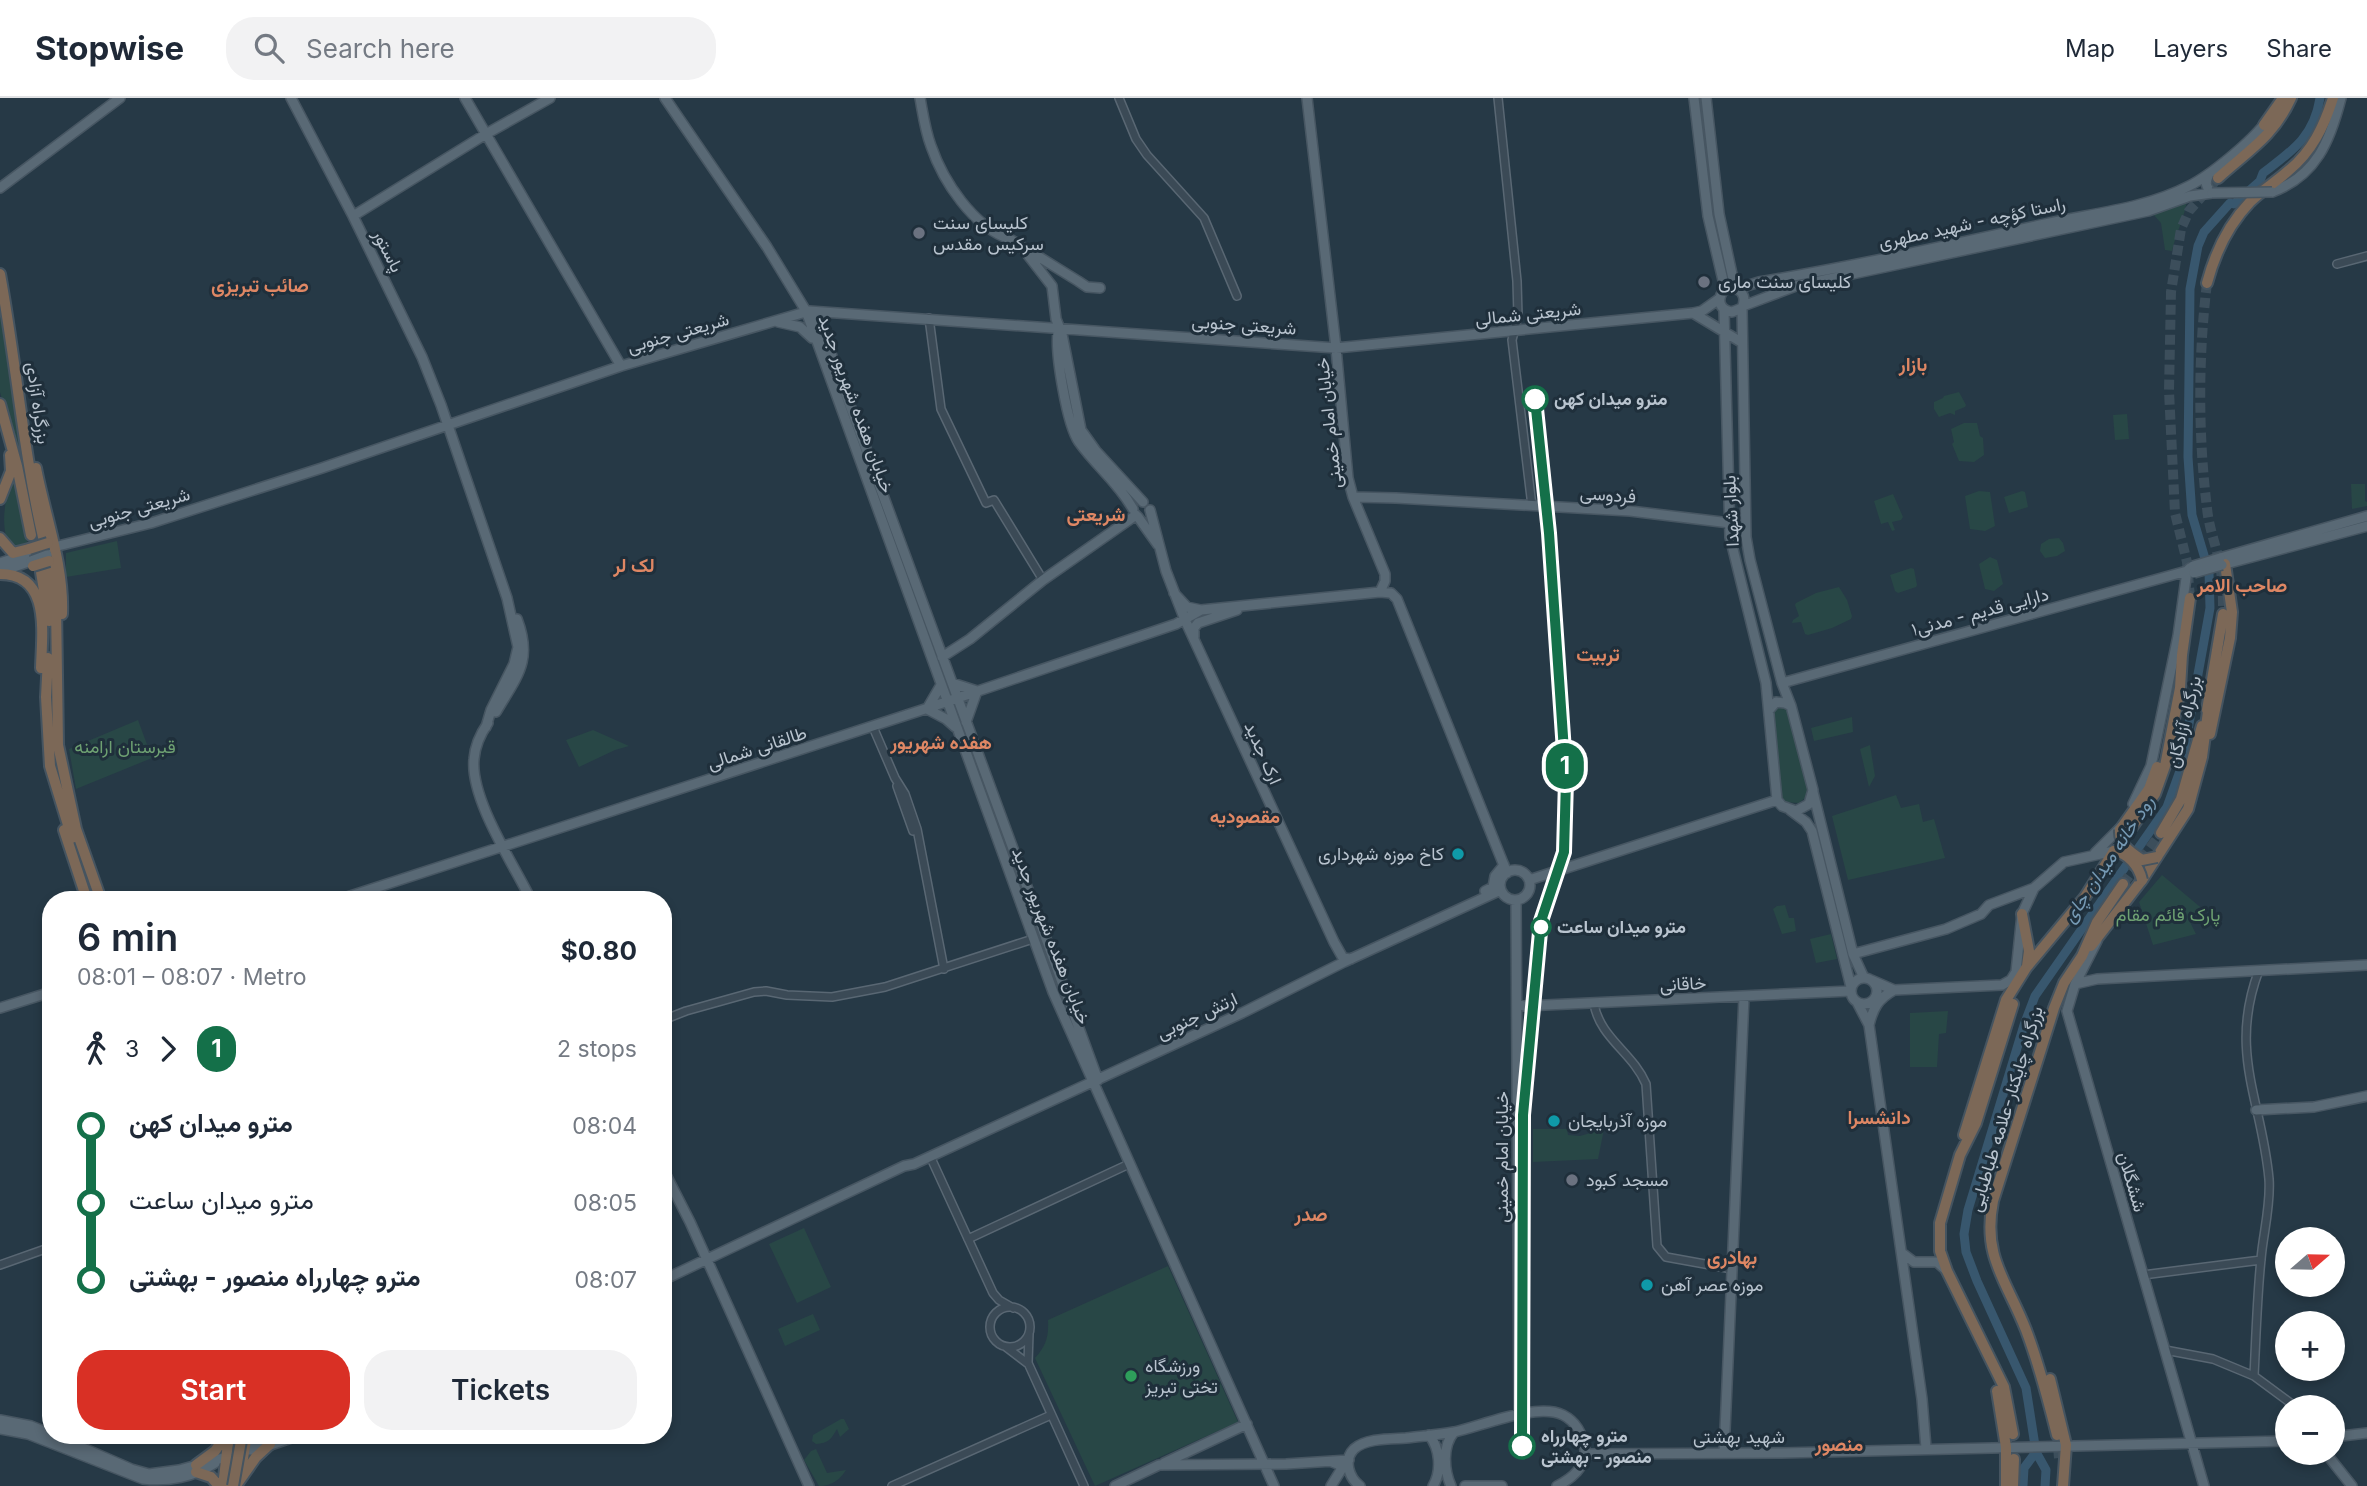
<!DOCTYPE html>
<meta charset="utf-8">
<style>
body{margin:0;font-family:Inter,Vazirmatn,sans-serif;background:#f2f2f3;color:#1f2937;height:100vh;display:flex;flex-direction:column;font-size:26px;white-space:nowrap}
*{box-sizing:border-box;margin:0}
p{font-size:23px;color:#747a83}
.icon{flex:none;width:38px;height:38px;fill:none;stroke:currentColor;stroke-width:2;stroke-linecap:round;stroke-linejoin:round}
.map{position:relative;flex:1;overflow:hidden}
.drawer{position:absolute;left:42px;top:793px;width:630px;height:553px;display:flex;flex-direction:column;background:#fff;border-radius:28px;box-shadow:0 4px 10px #0003}
.drawer>*{flex:none}
.badge{padding:0 14px;border-radius:23px;font-size:24px;line-height:46px}
.needle{width:46px;rotate:70deg}
.controls{position:absolute;left:2275px;top:1129px;display:grid;gap:14px}
.controls a{display:grid;place-items:center;width:70px;height:70px;border-radius:50%;background:#fff;box-shadow:0 4px 10px #0003;font-size:35px}
.map>.badge{position:absolute;translate:-50% -50%;box-shadow:0 0 0 4px #fff}
.legs{display:flex;align-items:center;gap:10px;height:77px;padding:0 35px;font-size:23px}
.legs p{margin-inline-start:auto}
.overview{display:flex;align-items:center;justify-content:space-between;height:119px;padding:0 35px}
h1{font-size:38px;font-weight:600;line-height:52px}
.action{display:flex;gap:14px;margin-top:auto;padding:14px 35px}
.action a{flex:1;height:80px;border-radius:28px;background:#d93025;color:#fff;font-size:28px;font-weight:600;line-height:80px;text-align:center}
.action a+a{background:#f2f2f3;color:#1f2937}
ul{padding:0 35px;list-style:none}
li{display:flex;align-items:center;gap:24px;height:77px;font-size:26px}
li i{display:grid;place-items:center;width:10px;height:100%;margin:0 9px;background:currentColor}
li i::after{content:'';width:18px;height:18px;margin:-9px;border:5px solid;border-radius:50%;background:#fff}
li p{margin-inline-start:auto}
li:first-child i{background:linear-gradient(#0000 50%,currentColor 0)}
li:last-child i{background:linear-gradient(currentColor 50%,#0000 0)}
header{display:flex;align-items:center;gap:42px;box-sizing:border-box;height:98px;padding:0 35px;background:#fff;border-bottom:2px solid #e0e1e3}
header strong{font-size:33px}
nav{display:flex;gap:38px;margin-inline-start:auto;font-size:24px}
.search{width:490px;height:63px;background:#f2f2f3;display:flex;align-items:center;gap:18px;box-sizing:border-box;padding:0 24px;border-radius:28px;color:#747a83;font-size:26px}
.map>svg:first-child{display:block}
.green{fill:#284746}
.lines{fill:none;stroke-linecap:round;stroke-linejoin:round}
.river{stroke:#38576e;stroke-width:9}
.highway-tunnel{stroke:#3c4e5b;stroke-width:10;stroke-dasharray:10 5;stroke-linecap:butt}
.minor-casing{stroke:#596773;stroke-width:10}
.major-casing{stroke:#475662;stroke-width:12}
.highway-casing{stroke:#455460;stroke-width:14}
.minor{stroke:#3b4a56;stroke-width:7}
.major{stroke:#596975;stroke-width:9}
.highway{stroke:#7c6857;stroke-width:10}
.major-bridge-casing{stroke:#475662;stroke-width:12;stroke-linecap:butt}
.highway-bridge-casing{stroke:#455460;stroke-width:14;stroke-linecap:butt}
.major-bridge{stroke:#596975;stroke-width:9}
.highway-bridge{stroke:#7c6857;stroke-width:10}
.line-1-casing{stroke:#fff;stroke-width:16}
.line-1{stroke:#147049;stroke-width:10}
.worship-dot{fill:#6b7280;stroke:#1f2f3b;stroke-width:2.5}
.stop-1-dot{fill:#fff;stroke:#147049;stroke-width:3.5}
.culture-dot{fill:#0f9aa8;stroke:#1f2f3b;stroke-width:2.5}
.leisure-dot{fill:#2e9e5b;stroke:#1f2f3b;stroke-width:2.5}
.labels{text-anchor:middle;stroke-width:6;stroke-linejoin:round;paint-order:stroke}
.poi-label{font-size:18px;fill:#b9c4cf;stroke:#1f2f3b;text-anchor:start}
.street-label{font-size:18px;fill:#b9c4cf;stroke:#1f2f3b}
.stop-label{font-size:18px;font-weight:bold;fill:#b9c4cf;stroke:#1f2f3b;text-anchor:start}
.park-label{font-size:18px;fill:#6ea172;stroke:#1f2f3b}
.neighbourhood-label{font-size:19px;font-weight:bold;fill:#df8764;stroke:#1f2f3b}
.water-label{font-size:19px;font-style:italic;fill:#769ab4;stroke:#1f2f3b}
</style>
<header>
<strong>Stopwise</strong>
<div class="search"><svg class="icon" aria-label="search" viewBox="0 0 24 24"><circle cx="10" cy="10" r="6"/><path d="M15 15l6 6"/></svg>Search here</div>
<nav><a>Map</a><a>Layers</a><a>Share</a></nav>
</header>
<div class="map">
<svg width="2367" height="1388" viewBox="0 0 2367 1388">
<rect width="100%" height="100%" fill="#263946"/>
<path class="green" d="M2187 101C2185 119 2176 135 2172 153L2165 152 2161 125 2152 115Z
M0 203 21 323 30 403 0 294Z
M1959 294 1966 307 1965 309 1955 313V317L1950 315 1939 319 1934 311V304L1943 300 1944 298Z
M2127 316 2129 341 2115 342 2113 317Z
M1964 325H1977L1980 338 1983 340 1984 357 1974 364 1959 363 1952 346 1954 344 1951 331Z
M13 376 28 447 10 453C0 424 4 406 13 376Z
M2351 386H2365V403L2367 404V408L2352 411Z
M1979 393 1990 394 1995 428 1985 433 1970 431 1965 398Z
M2022 393 2025 394 2028 409 2009 415 2004 399Z
M1893 396 1903 419 1901 422 1892 424 1895 432 1892 433 1888 424 1881 426 1874 403Z
M2059 440 2063 445 2065 453 2057 458 2045 460 2040 453 2041 446 2049 441Z
M117 443 121 470 66 479V455Z
M1990 459 1997 462 2003 486 1994 493 1985 491 1979 466Z
M1911 470 1914 471 1917 487 1916 489 1898 495 1895 493 1890 477Z
M1839 489 1847 502 1852 518 1851 521 1832 530 1808 537 1805 536 1801 524 1792 525 1793 522 1799 518 1795 507 1796 505 1816 495Z
M1777 607 1788 609 1808 693 1806 699 1799 705 1785 704 1781 698 1773 611Z
M1852 619 1853 634 1814 643 1811 630Z
M138 622 152 660 76 691 69 651Z
M593 632 629 648 615 652 579 669 566 642Z
M1870 647 1875 678 1869 689 1860 651Z
M1896 697 1901 710 1919 706 1923 724 1934 721 1945 760 1848 782 1832 718Z
M2162 777 2205 813 2190 824 2196 836 2153 847 2139 804Z
M1785 807 1789 820H1794L1796 833 1782 836 1773 811 1777 808Z
M1831 836 1837 861 1816 865 1810 841Z
M1948 913 1946 935 1939 936 1937 969H1910V915Z
M1533 1031H1567L1568 1037 1580 1038 1604 1031 1598 1061 1533 1064Z
M804 1130 831 1189 797 1205 769 1146Z
M1168 1168 1238 1324 1095 1388 1035 1260C1046 1248 1049 1238 1048 1222Z
M813 1216 820 1232 785 1248 778 1231Z
M841 1321H844L849 1331 840 1339 837 1331C831 1341 829 1345 816 1346L812 1343 813 1337Z
M816 1351 827 1375 846 1372C840 1382 831 1388 819 1388L804 1362 811 1353Z"/>
<g class="lines">
<path class="river" d="M2036 1354 2046 1372 2045 1388
M2023 1388 2024 1370 2036 1354 2026 1290 1977 1183 1966 1154 1964 1136 1968 1112 2024 927 2035 898 2167 709 2181 670 2210 510 2209 474 2192 417 2188 359 2190 191 2198 148 2204 134 2230 105 2234 106 2260 83 2263 75C2292 53 2314 39 2320 0"/>
<path class="highway-tunnel" d="M2207 185C2198 259 2198 337 2207 410 2209 432 2218 452 2221 473 2223 487 2223 502 2223 516
M2190 500 2187 464 2175 415 2169 293 2171 194 2181 131 2189 113 2218 80
M2123 786 2161 735
M2057 1337 2059 1360"/>
<g class="minor-casing">
<path id="minor" d="M1119 0 1136 41 1147 57 1204 120 1237 198
M1498 0 1517 183 1518 218 1512 242 1532 408
M2337 166 2367 158
M929 220 941 311 986 405 994 402 1043 482
M873 629 895 680 905 696 917 731 944 871
M897 688 913 733
M1594 906C1600 940 1633 955 1646 986L1657 1148 1666 1159 1732 1171
M663 922 686 913 754 894 766 893 787 897 832 899 885 889 1033 841
M930 1058 993 1195 999 1202 1013 1210
M968 1141 1129 1066
M0 1167 51 1149
M2143 1177 2261 1162
M990 1229a20 20 0 1 1 40 0a20 20 0 1 1-40 0Z
M1029 1236 1028 1265 1084 1388
M1006 1249 1027 1265
M2165 1252 2213 1261 2254 1278 2296 1309
M2254 1278C2256 1239 2257 1200 2261 1161 2263 1136 2271 1107 2269 1081 2262 1003 2228 954 2259 872
M892 1388 1051 1317"/>
</g>
<g class="major-casing">
<path id="major" d="M291 0 353 118 422 259 441 307 507 500 518 549 514 566 491 612 486 629
M465 0 621 268
M665 0 767 149 806 213 1053 894 1274 1388
M920 0C923 16 925 32 931 48 943 83 973 129 1010 141L1078 183 1087 189 1100 190
M1307 0 1336 250 1348 380 1353 399 1385 476V483L1380 494
M1694 0 1708 118 1725 191C1716 201 1719 212 1732 214L1742 210C1746 201 1744 194 1735 190L1719 116 1706 0
M0 90 120 0
M2272 94C2316 78 2330 43 2341 0
M353 118 486 36 550 0
M1024 152 1052 188 1056 221 1062 236 1081 332 1096 353 1143 404
M1737 191 1759 184C1855 168 1950 147 2045 126 2094 115 2144 111 2189 88 2211 77 2252 43 2266 24
M1743 208 1796 188 2148 113 2190 98 2212 95C2205 88 2205 85 2209 76
M1724 212 1730 439 1766 585 1777 702 1782 708 1796 713 1809 706 1813 692 1791 608 1782 585 1750 462 1746 439 1742 210
M807 214 818 223 822 231 1098 982
M1693 215 1741 244
M778 224 800 229 812 240
M1058 234C1055 255 1067 327 1079 344 1096 368 1118 384 1133 411
M1353 399 1396 400 1630 413 1730 425
M1150 412 1166 473 1185 522 1334 844 1343 860 1351 861
M1138 419 1158 447
M50 450 151 425 322 370 621 268 809 213 1336 250 1693 215 1702 213 1719 201
M2220 460 2367 418
M0 465 27 456
M2222 467 2367 428
M0 474 31 463
M1174 495 1187 509 1201 512 1380 494 1391 495 1397 501 1507 775
M1194 539V530L1198 525 1237 512
M942 559 970 541 1043 482 1136 417
M952 585 977 593 966 624
M1782 585 2187 473
M941 587 927 611 946 621 955 629
M1769 612 1776 604 1785 605 1791 608
M496 614C517 578 533 563 517 521
M488 625C481 635 475 648 474 661 470 701 513 765 531 802
M1813 694 1853 856 1864 880
M2133 706 2151 668 2178 538 2187 473 2190 470
M1790 712 1806 724 1812 733 1851 889
M2095 755 2122 728
M1500 787a15 15 0 1 1 30 0a15 15 0 1 1-30 0Z
M1529 782 1777 702
M1485 793 1493 789 1495 778 1504 767
M338 802 925 611 1176 526 1201 512
M1516 802 1519 1317
M2097 843 2075 886 2067 913 2204 1388
M1853 856 1946 831 1981 816 1989 807 2034 790
M1851 893a13 13 0 1 1 26 0a13 13 0 1 1-26 0Z
M1871 882 1894 892 2002 887 2011 882 2016 874 2022 816 2034 790 2064 764 2114 753
M2075 886 2097 881 2367 867
M1857 904 1869 927 1922 1301 1926 1350
M1517 906 1524 908 1851 893
M0 910 51 894
M1869 927C1873 910 1878 901 1894 892
M2256 1012 2314 1009 2367 998
M663 1071 690 1124 809 1388
M1902 1155 1914 1164H1937L1947 1173
M663 1182 904 1068 914 1066 1242 915 1344 864 1501 792
M0 1322 31 1328 51 1336
M0 1331 28 1336 143 1381C168 1384 194 1379 215 1365
M53 1337 131 1371 149 1376 179 1372 230 1358
M1429 1337C1440 1350 1442 1373 1433 1388
M2333 1339 2367 1335
M245 1352H256L300 1337
M243 1353 255 1343 277 1337
M2325 1354 2352 1388
M1724 1355 1744 899
M1585 1356 1782 1355 2287 1343
M1164 1365 1247 1326
M1115 1388 1159 1367 1286 1366 1349 1362
M1331 1388 1341 1372 1340 1367 1332 1364
M1360 1388C1349 1380 1343 1362 1354 1351 1366 1340 1391 1341 1406 1340 1422 1338 1438 1337 1454 1334 1482 1328 1537 1304 1563 1317 1577 1324 1583 1338 1585 1352 1586 1369 1571 1381 1557 1388
M1451 1388C1444 1372 1442 1348 1454 1334
M1465 1388H1502"/>
</g>
<g class="highway-casing">
<path id="highway" d="M2264 27 2283 0
M2218 80C2249 52 2273 39 2291 0
M0 176C16 263 23 353 43 439
M2207 185C2215 155 2228 127 2250 104 2262 92 2276 84 2288 73 2312 54 2324 28 2333 0
M0 306 17 368 31 437
M36 370C45 418 64 467 62 516
M0 401 11 373 10 357
M0 440 13 455 29 451
M50 470 56 507 58 647 76 731 101 802
M41 474 49 523
M0 476C51 476 42 534 41 570
M48 560 46 599 50 668 72 740
M2207 612 2223 516
M2210 636 2230 540 2232 514 2225 466
M64 732 87 802
M2120 732 2149 691 2157 669
M2128 735 2155 696 2165 668 2180 590 2182 557 2190 500
M2161 735 2181 701 2202 628
M2022 816 2029 853 2027 868
M2091 848 2142 782 2188 711 2202 659 2209 606
M1964 1037 2006 902 2026 870 2085 799 2114 753
M2050 1281 2066 1347 2063 1388
M1997 1293 2006 1349V1388
M2013 1336 2004 1289 1947 1173 1940 1153V1125L1960 1057 1976 1025 2013 906
M2057 1337C2048 1301 2039 1266 2026 1232 2007 1183 1982 1159 1993 1103L2054 910 2064 885 2082 858 2097 824 2123 786
M196 1367 215 1353 226 1337
M241 1372 247 1337
M196 1374 211 1379 219 1388
M237 1386 256 1359 270 1346
M223 1388 229 1337
M2013 1388 2014 1361"/>
</g>
<use href="#minor" class="minor"/>
<use href="#major" class="major"/>
<use href="#highway" class="highway"/>
<g class="major-bridge-casing">
<path id="major-bridge" d="M2212 95 2272 94
M31 463 47 457
M2193 468 2220 460
M2194 475 2222 467"/>
</g>
<g class="highway-bridge-casing">
<path id="highway-bridge" d="M29 451 48 445
M33 468 49 463
M2120 732C2119 747 2130 754 2142 762L2157 759
M2114 753C2128 755 2139 768 2142 782
M233 1388 242 1337"/>
</g>
<use href="#major-bridge" class="major-bridge"/>
<use href="#highway-bridge" class="highway-bridge"/>
</g>
<g class="lines">
<g class="line-1-casing">
<path id="line-1" d="M1522 1348 1523 1017 1541 823 1564 754 1566 682 1549 435 1535 301"/>
</g>
<use href="#line-1" class="line-1"/>
</g>
<g class="worship-dot">
<circle cx="919" cy="135" r="7"/>
<circle cx="1704" cy="184" r="7"/>
<circle cx="1572" cy="1082" r="7"/>
</g>
<g class="stop-1-dot">
<circle cx="1535" cy="301" r="12"/>
<circle cx="1541" cy="829" r="9"/>
<circle cx="1522" cy="1348" r="12"/>
</g>
<g class="culture-dot">
<circle cx="1458" cy="756" r="7"/>
<circle cx="1554" cy="1023" r="7"/>
<circle cx="1647" cy="1187" r="7"/>
</g>
<circle class="leisure-dot" cx="1131" cy="1278" r="7"/>
<g class="labels">
<g class="poi-label">
<text x="933" y="131">کلیسای سنت<tspan x="933" dy="21">سرکیس مقدس</tspan></text>
<text x="1718" y="190">کلیسای سنت ماری</text>
<text x="1444" y="762" text-anchor="end">کاخ موزه شهرداری</text>
<text x="1568" y="1029">موزه آذربایجان</text>
<text x="1586" y="1088">مسجد کبود</text>
<text x="1661" y="1193">موزه عصر آهن</text>
<text x="1145" y="1274">ورزشگاه<tspan x="1145" dy="21">تختی تبریز</tspan></text>
</g>
<g class="street-label">
<text transform="translate(1972 125) rotate(-12)" y="6">راستا کؤچه - شهید مطهری</text>
<text transform="translate(388 153) rotate(63)" y="6">پاستور</text>
<text transform="translate(1528 216) rotate(-6)" y="6">شریعتی شمالی</text>
<text transform="translate(1244 227) rotate(4)" y="6">شریعتی جنوبی</text>
<text transform="translate(678 235) rotate(-16)" y="6">شریعتی جنوبی</text>
<text transform="translate(38 305) rotate(82)" y="6">بزرگراه آزادی</text>
<text transform="translate(856 306) rotate(70)" y="6">خیابان هفده شهریور جدید</text>
<text transform="translate(1329 325) rotate(-96)" y="6">خیابان امام خمینی</text>
<text transform="translate(1608 397) rotate(4)" y="6">فردوسی</text>
<text transform="translate(139 410) rotate(-16)" y="6">شریعتی جنوبی</text>
<text transform="translate(1731 413) rotate(-93)" y="6">بلوار شهدا</text>
<text transform="translate(1980 514) rotate(-15)" y="6">دارایی قدیم - مدنی۱</text>
<text transform="translate(2184 624) rotate(-76)" y="6">بزرگراه آزادگان</text>
<text transform="translate(757 650) rotate(-18)" y="6">طالقانی شمالی</text>
<text transform="translate(1263 655) rotate(66)" y="6">ارک جدید</text>
<text transform="translate(1051 838) rotate(69)" y="6">خیابان هفده شهریور جدید</text>
<text transform="translate(1683 886) rotate(-3)" y="6">خاقانی</text>
<text transform="translate(1197 918) rotate(-25)" y="6">ارتش جنوبی</text>
<text transform="translate(2006 1011) rotate(-73)" y="6">بزرگراه چایکنار-علامه طباطبایی</text>
<text transform="translate(1502 1059) rotate(-90)" y="6">خیابان امام خمینی</text>
<text transform="translate(2132 1084) rotate(74)" y="6">ششگلان</text>
<text x="1739" y="1345">شهید بهشتى</text>
</g>
<g class="stop-label">
<text x="1554" y="307">مترو میدان کهن</text>
<text x="1557" y="835">مترو میدان ساعت</text>
<text x="1541" y="1344">مترو چهارراه<tspan x="1541" dy="21">منصور - بهشتی</tspan></text>
</g>
<g class="park-label">
<text x="125" y="655">قبرستان ارامنه</text>
<text x="2168" y="823">پارک قائم مقام</text>
</g>
<g class="neighbourhood-label">
<text x="260" y="194">صائب تبریزی</text>
<text x="1913" y="273">بازار</text>
<text x="1096" y="423">شریعتی</text>
<text x="634" y="474">لک لر</text>
<text x="2242" y="494">صاحب الامر</text>
<text x="1598" y="563">تربیت</text>
<text x="941" y="651">هفده شهریور</text>
<text x="1245" y="725">مقصودیه</text>
<text x="1879" y="1026">دانشسرا</text>
<text x="1311" y="1123">صدر</text>
<text x="1732" y="1166">بهادری</text>
<text x="1839" y="1353">منصور</text>
</g>
<g class="water-label">
<text transform="translate(2108 761) rotate(-56)" y="7">رود خانه میدان چای</text>
</g>
</g>
</svg>
<div class="controls">
<a><svg class="needle" viewBox="-14 -14 28 28"><path d="M0-13l5 13h-10z" fill="#e53935"/><path d="M0 13l5-13h-10z" fill="#747a83"/></svg></a>
<a>+</a>
<a>−</a>
</div>
<b class="badge" style="left:1565px;top:668px;background:#147049;color:#fff">1</b>
<section class="drawer">
<div class="overview"><div><h1>6 min</h1><p>08:01 – 08:07 · Metro</p></div><b>$0.80</b></div>
<div class="legs"><svg class="icon" aria-label="walk" viewBox="0 0 24 24"><circle cx="13" cy="4" r="2"/><path d="M13 8l-2 6 4 7M11 14l-3 7M7 12l3-4h3l4 4"/></svg>3<svg class="icon" aria-label="forward" viewBox="0 0 24 24"><path d="M9 5l7 7-7 7"/></svg><b class="badge" style="background:#147049;color:#fff">1</b><p>2 stops</p></div>
<ul>
<li><i style="color:#147049"></i><b>مترو میدان کهن</b><p>08:04</p></li>
<li><i style="color:#147049"></i><span>مترو میدان ساعت</span><p>08:05</p></li>
<li><i style="color:#147049"></i><b>مترو چهارراه منصور - بهشتی</b><p>08:07</p></li>
</ul>
<div class="action"><a>Start</a><a>Tickets</a></div>
</section>
</div>
